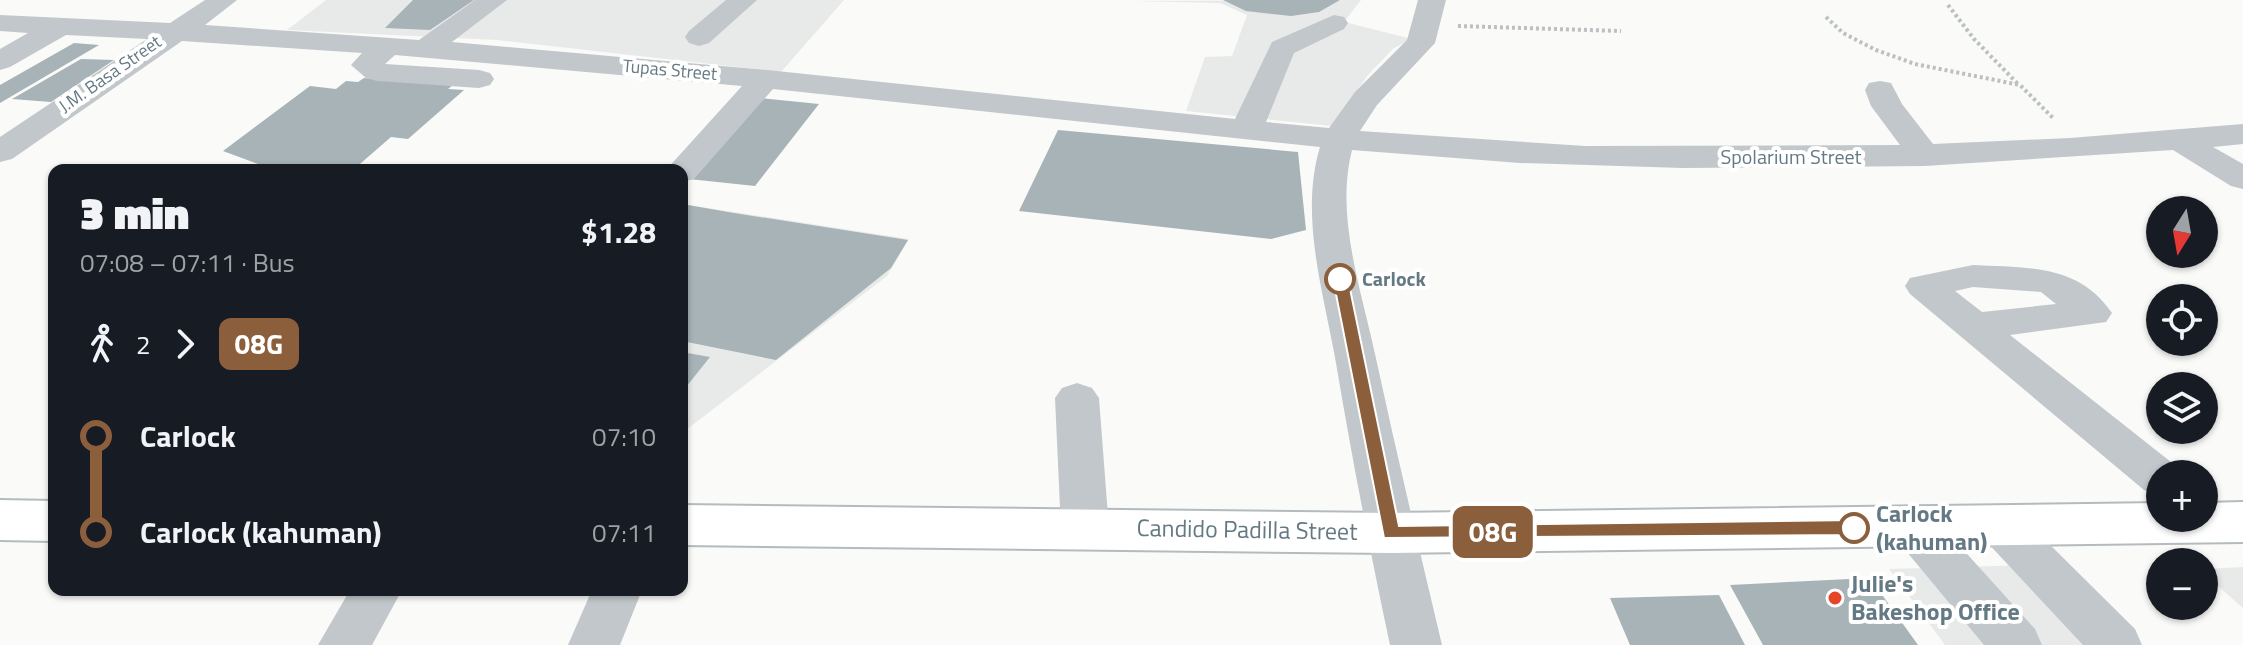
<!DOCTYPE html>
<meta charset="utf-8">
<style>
body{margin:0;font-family:"Titillium Web",sans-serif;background:#20242c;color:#f1f3f6;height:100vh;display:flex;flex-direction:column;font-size:30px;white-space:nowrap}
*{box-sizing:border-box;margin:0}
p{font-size:26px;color:#9ea1a6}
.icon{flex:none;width:44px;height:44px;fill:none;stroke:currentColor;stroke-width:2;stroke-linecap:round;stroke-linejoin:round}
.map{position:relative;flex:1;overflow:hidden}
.panel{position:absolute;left:48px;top:164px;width:640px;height:432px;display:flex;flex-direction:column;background:#171b24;border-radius:16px;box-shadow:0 2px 6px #0004}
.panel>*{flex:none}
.badge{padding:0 16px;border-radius:12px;font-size:28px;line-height:52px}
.needle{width:52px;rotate:191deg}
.fabs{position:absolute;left:2146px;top:196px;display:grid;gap:16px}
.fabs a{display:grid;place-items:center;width:72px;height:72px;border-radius:50%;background:#171b24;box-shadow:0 2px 6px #0004;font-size:40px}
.map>.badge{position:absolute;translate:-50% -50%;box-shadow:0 0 0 4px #fff}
.legs{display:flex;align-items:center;gap:12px;height:88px;padding:0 32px;font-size:26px}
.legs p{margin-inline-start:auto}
.headline{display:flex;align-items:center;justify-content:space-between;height:136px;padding:0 32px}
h1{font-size:44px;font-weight:800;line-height:60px}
ul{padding:0 32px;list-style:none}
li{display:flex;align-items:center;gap:28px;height:96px;font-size:30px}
li i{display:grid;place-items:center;width:12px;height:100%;margin:0 10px;background:currentColor}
li i::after{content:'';width:20px;height:20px;margin:-10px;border:6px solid;border-radius:50%;background:#171b24}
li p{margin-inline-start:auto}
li:first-child i{background:linear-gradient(#0000 50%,currentColor 0)}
li:last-child i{background:linear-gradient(currentColor 50%,#0000 0)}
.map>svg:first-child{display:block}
.built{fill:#e8eae9}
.building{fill:#a7b3b7}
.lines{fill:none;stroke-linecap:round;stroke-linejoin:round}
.major-casing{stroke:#b4bbbe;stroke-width:4}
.path{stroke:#bbc0c2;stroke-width:4;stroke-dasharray:3 3;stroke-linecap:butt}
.minor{fill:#c1c7ca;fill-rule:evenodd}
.major{fill:#fff;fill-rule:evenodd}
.line-1{fill:#8b5e3c;stroke:#fff;stroke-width:2}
.stop-1-dot{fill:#fff;stroke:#8b5e3c;stroke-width:4}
.poi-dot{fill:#e7452a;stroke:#fff;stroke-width:3}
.labels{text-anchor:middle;stroke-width:8;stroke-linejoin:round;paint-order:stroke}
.far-street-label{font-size:18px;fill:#647983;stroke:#fff}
.street-label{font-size:20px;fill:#647983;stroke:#fff}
.stop-label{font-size:20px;font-weight:bold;fill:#647983;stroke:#fff;text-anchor:start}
.near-stop-label{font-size:24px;font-weight:bold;fill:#647983;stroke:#fff;text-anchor:start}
.near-street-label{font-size:24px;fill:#647983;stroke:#fff}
.near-poi-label{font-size:24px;font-weight:bold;fill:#647983;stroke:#fff;text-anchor:start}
</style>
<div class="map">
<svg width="2243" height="645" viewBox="0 0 2243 645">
<rect width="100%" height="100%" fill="#fafaf8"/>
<path class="built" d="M326 0H844L781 72 497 40 287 30Z
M1361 0 1344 22 1412 39 1394 48 1368 75 1332 126 1186 111 1205 57 1232 56 1247 15 1220 3 1131 1Z
M682 204 909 239 887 276 682 433Z
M2031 565 2108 645H1945L1889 569Z
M2243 567V608L2204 574V569Z"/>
<path class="building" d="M413 0H474L430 30 385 28Z
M1223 0H1340L1319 12 1291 16 1246 11Z
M74 43 99 45 0 103V85Z
M81 59 114 60 51 102 12 99Z
M364 78 453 85 448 89 464 90 408 139 391 137 353 170 258 164 223 151 310 86 336 89 346 81 358 82Z
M759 98 819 104 755 186 689 179Z
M1058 130 1298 152 1306 230 1271 239 1019 211Z
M682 204 734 213 908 240 891 268 776 360 682 341Z
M682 352 710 357 682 392Z
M1870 578 1918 645H1763L1730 585Z
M1719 595 1745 645H1630L1610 598Z"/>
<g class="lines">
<g class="major-casing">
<path id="major" d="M0 500 54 501V541L0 540Z
M2243 502V542L1391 553 682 545V505L1391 513 2160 503V518H2204V503Z"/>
</g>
<path class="path" d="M1948 5 1974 39 2019 85
M1826 17 1843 33 1876 50 1915 64 2020 85 2054 119
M1458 26 1621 31"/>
<path class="minor" d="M205 0H237L205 25 419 40 475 0H507L452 42 767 70 1235 119 1272 42 1334 15 1344 17 1348 23 1344 29 1294 53 1266 122 1329 128 1355 92 1407 40 1418 0H1446L1435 43 1377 105 1360 131 1585 146 1900 145 1871 106 1865 90 1869 83 1880 81 1891 83 1902 104 1933 144 2070 138 2243 124V144L2213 147 2243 164V189L2231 186 2173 150 1925 166 1683 168 1520 163 1352 150C1335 215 1361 289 1375 354 1396 451 1419 548 1442 645H1390C1370 551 1352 458 1336 363 1324 294 1299 216 1320 147L773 89 694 179 682 182V170H666L742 86 395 55 385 64 479 70 490 73 494 79 490 85 479 88 377 81 366 78 351 65 362 53 182 41 12 159 0 162V137L147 39 66 35 10 67 0 70V49L28 33 0 31V15L170 23Z
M726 0H757L709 43 699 46 689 43 685 37 689 31Z
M1973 265C2026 268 2078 263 2112 313L2106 322 2010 335 2176 466 2181 474H2160V495L2144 490 1910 294 1905 286 1910 278ZM1973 287 2041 292 2056 304 1982 312 1955 291Z
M1077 383 1092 388 1099 398 1109 529 1102 542 1085 547 1068 542 1061 529 1055 398 1062 388Z
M2001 508 2018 513 2135 629 2142 645H2083L1984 539 1977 526 1984 513Z
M1914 509 1931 514 2035 629 2042 645H1984L1897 540 1890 527 1897 514Z
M350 590H402L372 645H318Z
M592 590H642L620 645H568Z"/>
<use href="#major" class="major"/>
</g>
<path class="line-1" d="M1340 274 1348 279 1399 526 1854 520 1863 528 1854 535 1384 538 1333 279Z"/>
<g class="stop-1-dot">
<circle cx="1340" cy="279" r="14"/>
<circle cx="1854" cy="528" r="14"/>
</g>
<circle class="poi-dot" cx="1835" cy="598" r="8"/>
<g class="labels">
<g class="far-street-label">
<text transform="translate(670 70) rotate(5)" y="6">Tupas Street</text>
<text transform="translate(110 74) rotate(-35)" y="6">J.M. Basa Street</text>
</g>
<g class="street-label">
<text x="1791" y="164">Spolarium Street</text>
</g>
<g class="stop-label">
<text x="1362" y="286">Carlock</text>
</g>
<g class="near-stop-label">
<text x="1876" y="522">Carlock<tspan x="1876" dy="28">(kahuman)</tspan></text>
</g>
<g class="near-street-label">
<text transform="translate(1247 530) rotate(1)" y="8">Candido Padilla Street</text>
</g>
<g class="near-poi-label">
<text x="1851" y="592">Julie's<tspan x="1851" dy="28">Bakeshop Office</tspan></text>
</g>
</g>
</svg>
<div class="fabs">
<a><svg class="needle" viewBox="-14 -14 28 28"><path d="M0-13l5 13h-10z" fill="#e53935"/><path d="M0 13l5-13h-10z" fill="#9ea1a6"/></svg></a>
<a><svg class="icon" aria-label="locate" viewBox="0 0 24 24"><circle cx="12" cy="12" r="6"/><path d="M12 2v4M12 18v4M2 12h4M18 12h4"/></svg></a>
<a><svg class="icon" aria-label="layers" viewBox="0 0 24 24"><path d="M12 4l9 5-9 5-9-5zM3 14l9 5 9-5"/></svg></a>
<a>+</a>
<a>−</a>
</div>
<b class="badge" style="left:1493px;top:532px;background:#8b5e3c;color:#fff">08G</b>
<section class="panel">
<div class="headline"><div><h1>3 min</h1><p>07:08 – 07:11 · Bus</p></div><b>$1.28</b></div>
<div class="legs"><svg class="icon" aria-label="walk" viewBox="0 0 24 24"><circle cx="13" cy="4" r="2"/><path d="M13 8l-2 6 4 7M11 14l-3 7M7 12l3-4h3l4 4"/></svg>2<svg class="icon" aria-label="forward" viewBox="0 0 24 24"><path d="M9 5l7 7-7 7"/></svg><b class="badge" style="background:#8b5e3c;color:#fff">08G</b></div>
<ul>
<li><i style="color:#8b5e3c"></i><b>Carlock</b><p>07:10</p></li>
<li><i style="color:#8b5e3c"></i><b>Carlock (kahuman)</b><p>07:11</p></li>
</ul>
</section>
</div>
